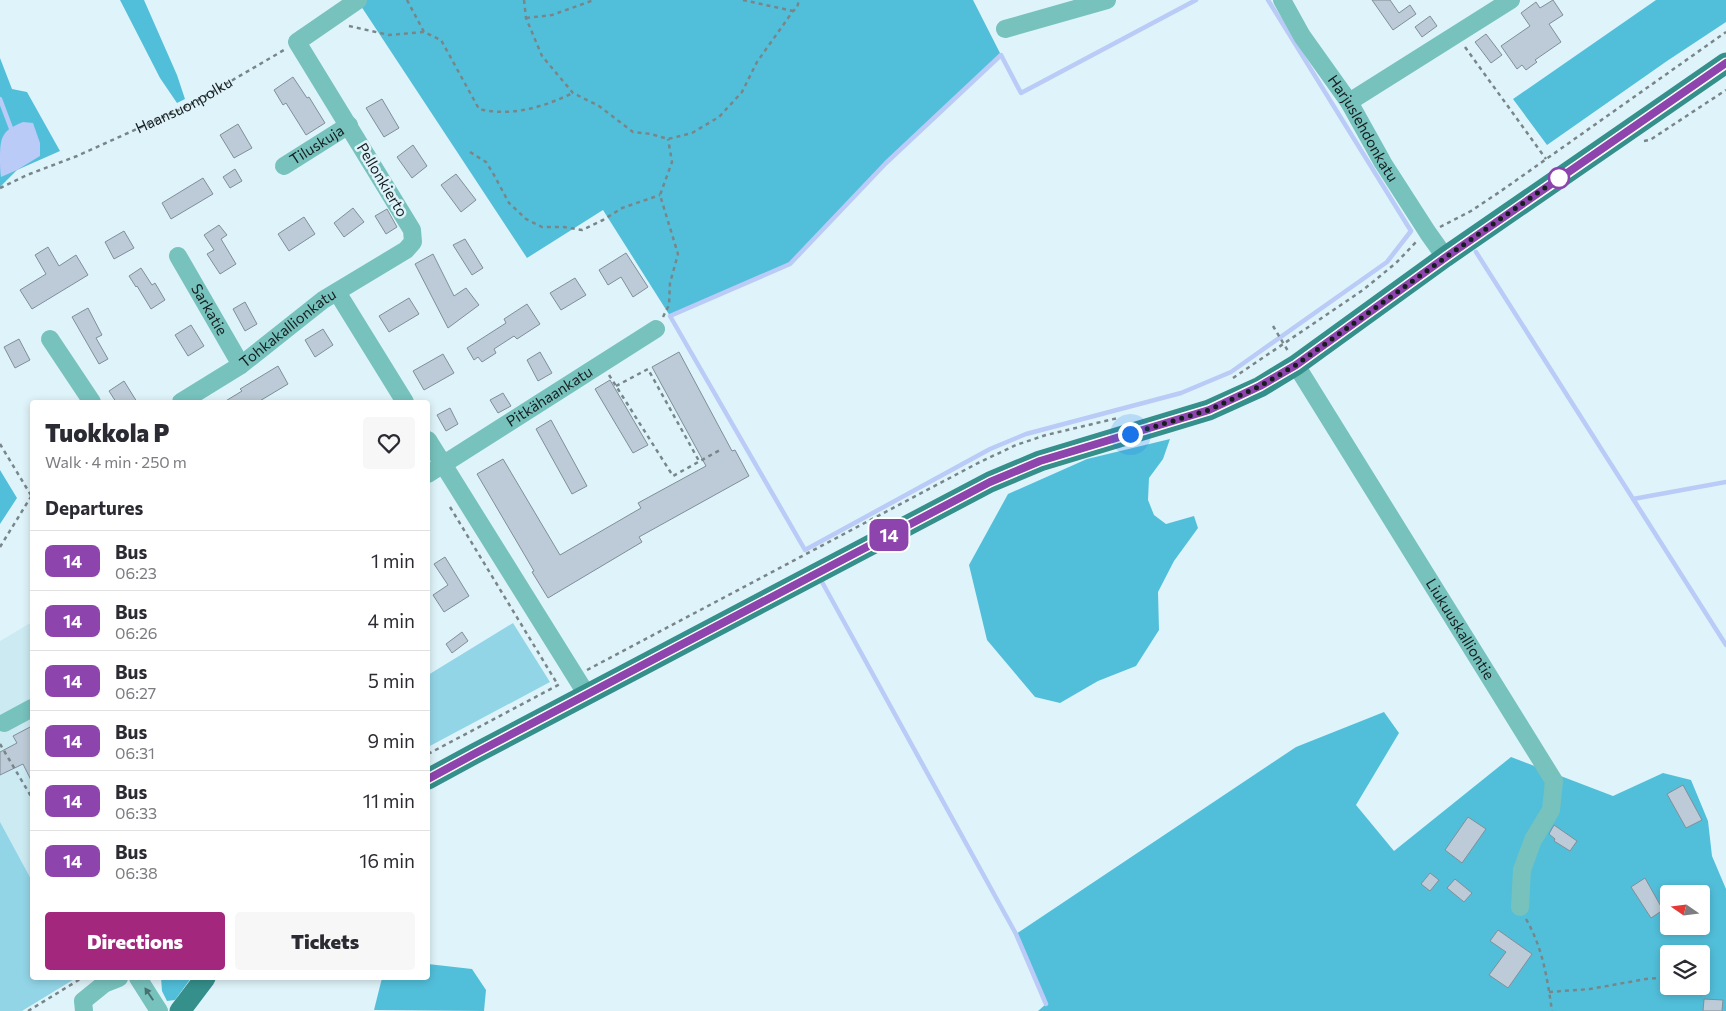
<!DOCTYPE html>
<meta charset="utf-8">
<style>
body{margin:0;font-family:Commissioner,sans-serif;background:#f7f7f7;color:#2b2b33;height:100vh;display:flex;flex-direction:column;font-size:19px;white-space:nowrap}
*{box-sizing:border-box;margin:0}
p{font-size:16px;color:#7c7c81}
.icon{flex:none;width:28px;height:28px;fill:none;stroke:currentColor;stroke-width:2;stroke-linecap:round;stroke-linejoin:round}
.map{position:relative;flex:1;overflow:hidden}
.side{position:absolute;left:30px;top:400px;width:400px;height:580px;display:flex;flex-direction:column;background:#fff;border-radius:5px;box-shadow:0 2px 8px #0003}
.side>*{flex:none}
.badge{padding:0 10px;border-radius:8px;font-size:18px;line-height:32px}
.needle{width:32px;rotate:284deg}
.controls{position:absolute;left:1660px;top:885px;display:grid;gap:10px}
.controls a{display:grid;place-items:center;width:50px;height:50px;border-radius:5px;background:#fff;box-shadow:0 2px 8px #0003;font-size:25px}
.you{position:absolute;width:25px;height:25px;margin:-12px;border:4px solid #fff;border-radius:50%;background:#1a73e8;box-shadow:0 0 0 8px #1a73e833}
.map>.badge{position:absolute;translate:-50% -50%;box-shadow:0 0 0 2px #fff}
h2{padding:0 15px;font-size:19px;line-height:45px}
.round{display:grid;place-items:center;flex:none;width:52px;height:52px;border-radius:5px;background:#f7f7f7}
.head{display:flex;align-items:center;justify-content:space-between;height:85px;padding:0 15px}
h1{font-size:24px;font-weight:800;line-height:38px}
.action{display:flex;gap:10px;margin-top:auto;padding:10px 15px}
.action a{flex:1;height:58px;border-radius:5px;background:#a3287d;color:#fff;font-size:20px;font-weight:800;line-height:58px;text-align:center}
.action a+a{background:#f7f7f7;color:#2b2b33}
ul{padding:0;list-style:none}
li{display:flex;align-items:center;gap:15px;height:60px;padding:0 15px;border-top:1px solid #e1e1e2}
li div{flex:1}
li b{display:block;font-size:19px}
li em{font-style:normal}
li .badge{min-width:55px;font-weight:700;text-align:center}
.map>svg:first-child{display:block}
.built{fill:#cceaf2}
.green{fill:#92d5e7}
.forest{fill:#52bfda;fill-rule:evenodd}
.water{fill:#b9cbf6}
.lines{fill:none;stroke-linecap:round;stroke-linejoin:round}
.stream{stroke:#b9cbf6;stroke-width:4.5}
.building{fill:#bccbd7;stroke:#808e99}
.path{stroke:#78868a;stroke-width:2.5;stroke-dasharray:4 4;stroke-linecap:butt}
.minor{stroke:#77c2bd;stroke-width:18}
.major{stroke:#358f8b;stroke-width:21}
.oneway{fill:#47706e}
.line-casing{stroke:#fff;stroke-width:11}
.line{stroke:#8e44ad;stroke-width:8}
.walk{stroke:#171e20;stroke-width:5;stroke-dasharray:0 9}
.stop-dot{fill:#fff;stroke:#8e44ad;stroke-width:2.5}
.labels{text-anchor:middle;stroke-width:5;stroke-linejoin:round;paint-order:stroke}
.street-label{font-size:15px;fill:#171e20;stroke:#dff4fa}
</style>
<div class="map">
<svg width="1726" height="1011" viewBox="0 0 1726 1011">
<rect width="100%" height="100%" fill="#dff4fa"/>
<path class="built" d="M32 622V978L18 1011H0V641Z"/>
<path class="green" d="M513 623 550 682 428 747V675Z
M0 822 32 881V978H76L22 1011H0Z"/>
<path class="forest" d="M120 0H144L177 75 185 99 177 103 160 78Z
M357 0H973L1001 55 886 163 790 264 670 316 603 210 527 258Z
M1656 0H1726V22L1667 61 1547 145 1513 99Z
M0 58 12 89 27 92 60 151 17 170 0 187Z
M1170 439 1163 459 1149 478 1148 500 1154 515 1166 524 1194 516 1198 528 1174 561 1158 592 1159 630 1136 666 1098 681 1060 703 1035 697 987 640 969 565 1008 494 1087 459Z
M0 470 17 498 0 524Z
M1384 712 1399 733 1356 805 1394 851 1511 757 1613 796 1663 773 1691 780 1708 821 1712 856 1726 889V1011H1038L1046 1004 1016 934 1296 747ZM1669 894H1701V926H1669ZM1669 954H1701V986H1669Z
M428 964 472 969 486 990 484 1011 374 1010 382 978H428Z
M161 978H191L175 1000 167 1001 162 991Z"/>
<path class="water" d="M23 122 33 123 40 143V156L17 170 1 177C0 171 0 164 0 157 0 136 3 130 23 122Z"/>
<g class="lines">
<path class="stream" d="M1196 0 1021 93 1001 55 886 163 790 264 670 316 805 550 990 449 1026 434 1181 393 1231 372 1387 262 1411 231 1268 0
M0 99 12 131
M1476 252 1726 645
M1633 499 1726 482
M822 582 1016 934 1046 1004"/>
</g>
<path class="building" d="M1372 0H1390L1399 13 1410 5 1416 14 1393 30Z
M1553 0 1563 15 1549 24 1561 42 1535 60 1537 62 1526 70 1522 65 1517 69 1501 46 1530 26 1521 13 1536 2 1540 8Z
M1430 16 1437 26 1422 37 1415 27Z
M1486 34 1502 55 1491 63 1475 42Z
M293 77 307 98 309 97 325 123 306 135 286 103 283 105 274 90Z
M382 99 399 128 384 137 366 108Z
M238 124 252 148 234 158 220 135Z
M413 145 427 166 412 178 397 157Z
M235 169 242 181 230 188 223 177Z
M456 174 476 200 461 212 441 185Z
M203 178 213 194 171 219 162 203Z
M353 208 364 222 344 237 334 223Z
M387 209 397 227 386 234 375 216Z
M304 217 315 234 289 251 278 234Z
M219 225 227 235 221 239 236 264 220 274 207 254 214 250 204 235Z
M124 231 134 248 114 259 105 242Z
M465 239 483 268 472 275 453 245Z
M48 247 59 266 76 255 88 275 32 309 20 290 46 274 35 255Z
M626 253 648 287 633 297 621 277 608 285 599 270Z
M433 254 454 296 466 288 479 305 448 328 415 264Z
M141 268 152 285 155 283 165 300 151 309 137 286 136 287 129 276Z
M575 278 586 295 561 310 550 293Z
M409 298 419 314 389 332 379 316Z
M245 302 257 324 245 331 233 309Z
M527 304 540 324 517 339 514 336 494 349 496 353 482 362 478 357 474 360 467 348 506 323 504 319Z
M88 308 102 335 96 338 108 359 99 364 72 317Z
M191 325 204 346 188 356 175 335Z
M323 329 333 345 315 357 305 340Z
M19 339 30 360 15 368 4 347Z
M540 352 552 373 538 381 527 360Z
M679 352 732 451 735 450 749 476 639 537 642 542 548 598 532 572 534 571 477 474 503 459 560 555 641 508 638 503 706 466 652 367Z
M443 354 454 373 424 390 413 371Z
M278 366 288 384 258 402H224L242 391 240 389Z
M610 380 648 445 633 453 595 389Z
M124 381 137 402H116L109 391Z
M503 393 511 406 498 413 490 400Z
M450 408 458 424 446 431 437 415Z
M551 420 587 486 572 494 536 429Z
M445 557 469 596 444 612 433 595 448 585 434 564Z
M462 632 468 641 452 653 446 644Z
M32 726V782L23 764 0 775V752L17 743 13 736Z
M1683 785 1702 820 1686 828 1667 794Z
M1468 817 1486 829 1462 863 1445 850Z
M1554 825 1577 841 1570 851 1554 841 1555 839 1549 834Z
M1430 873 1439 880 1430 891 1421 884Z
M1645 878 1663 910 1651 918 1631 887Z
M1455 879 1472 893 1464 902 1447 888Z
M1498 930 1532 954 1508 988 1489 975 1506 952 1490 941Z
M1704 999 1723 1000 1722 1011H1703Z"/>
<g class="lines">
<g class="path">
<path d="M407 0 424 32"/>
<path d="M524 0 526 18 542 56 573 93 599 106 633 132 651 134 668 139 692 133 719 117 742 92 757 62 793 11 797 8 799 0"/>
<path d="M743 0 793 11"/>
<path d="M526 18 552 15 594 0"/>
<path d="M349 26 389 35 424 32 441 40 479 109C512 117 543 107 573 93"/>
<path d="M1465 47 1546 159"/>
<path d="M1644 141 1650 140 1726 90"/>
<path d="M470 152 486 162 494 175 509 203 526 219 542 227H564L582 230 603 220 622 208 660 195"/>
<path id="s1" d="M0 188 27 175 77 156 190 105 284 50"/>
<path d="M1440 227 1471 211 1501 191 1726 32"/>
<path d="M663 317 669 305 670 283 678 254 660 195 672 162 668 139"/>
<path d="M1273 326 1288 351"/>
<path d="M609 375 673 476 720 450"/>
<path d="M1233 378 1363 290 1396 263 1417 241"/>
<path d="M616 386 648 369 699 461"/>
<path d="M0 444 32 497"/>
<path d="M450 507 558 685"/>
<path d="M0 547 32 495"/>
<path d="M587 670 978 463 1016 445 1046 435 1118 418"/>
<path d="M0 744 32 798"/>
<path d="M428 754 562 683"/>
<path d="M1526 919C1543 949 1547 977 1552 1011"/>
<path d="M1549 992 1590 989 1646 979 1669 977"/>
<path d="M28 1011 82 978"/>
</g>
<g class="minor">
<path id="s2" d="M1282 0 1302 36 1349 102 1383 163 1428 233 1445 257"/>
<path d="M1005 29 1107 0"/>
<path d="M1349 102 1511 0"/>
<path id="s3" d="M284 166 349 125"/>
<path id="s4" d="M178 256 241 365"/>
<path d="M337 292 405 402"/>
<path d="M50 339 92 402"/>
<path id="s5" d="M1296 365 1554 781 1551 810 1533 840 1522 870 1520 907"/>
<path id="s6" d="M181 402 241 365 323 300 406 250 413 242 412 230 297 42 358 0"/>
<path d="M428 440 587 695"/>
<path id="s7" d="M428 474 656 329"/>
<path d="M4 723 32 708"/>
<path d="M138 978 159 1011"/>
<path d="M84 1011 83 1001 104 984 119 978"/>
</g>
<path class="major" d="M428 779 474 754 990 482 1040 461 1209 410 1260 387 1296 365 1445 257 1726 63
M180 1011 205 978"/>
</g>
<defs><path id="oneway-solid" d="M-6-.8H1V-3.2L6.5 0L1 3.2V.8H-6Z" transform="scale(1.25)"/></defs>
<use class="oneway" href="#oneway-solid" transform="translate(149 994) rotate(-124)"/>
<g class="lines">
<g class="line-casing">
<path id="line" d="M428 779 474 754 990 482 1040 461 1209 410 1260 386 1296 365 1446 257 1726 63"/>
</g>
<use href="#line" class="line"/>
<path class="walk" d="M1130 434 1209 410 1260 386 1296 365 1446 257 1559 178"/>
</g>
<circle class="stop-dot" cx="1559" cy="178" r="10"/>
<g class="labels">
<g class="street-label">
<text dy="5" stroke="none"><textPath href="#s1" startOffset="202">Haansuonpolku</textPath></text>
<text dy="5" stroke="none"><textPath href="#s2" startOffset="152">Harjuslehdonkatu</textPath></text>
<text dy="5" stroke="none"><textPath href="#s3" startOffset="39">Tiluskuja</textPath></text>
<text transform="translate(382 180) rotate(59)" y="5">Pellonkierto</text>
<text dy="5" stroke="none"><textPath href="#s4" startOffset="62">Sarkatie</textPath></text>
<text dy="5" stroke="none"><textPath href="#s6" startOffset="130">Tohkakallionkatu</textPath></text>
<text dy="5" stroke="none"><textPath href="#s7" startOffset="144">Pitkähaankatu</textPath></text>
<text dy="5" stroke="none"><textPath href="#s5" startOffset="311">Liukuuskalliontie</textPath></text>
</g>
</g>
</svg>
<div class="controls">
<a><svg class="needle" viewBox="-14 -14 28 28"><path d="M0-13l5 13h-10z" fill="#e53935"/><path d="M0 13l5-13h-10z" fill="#7c7c81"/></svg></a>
<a><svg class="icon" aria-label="layers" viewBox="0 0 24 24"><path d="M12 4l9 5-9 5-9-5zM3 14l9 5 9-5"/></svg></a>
</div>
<div class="you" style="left:1130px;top:434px"></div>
<b class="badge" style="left:889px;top:535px;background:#8e44ad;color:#fff">14</b>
<section class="side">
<div class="head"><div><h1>Tuokkola P</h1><p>Walk · 4 min · 250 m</p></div><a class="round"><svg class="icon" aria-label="heart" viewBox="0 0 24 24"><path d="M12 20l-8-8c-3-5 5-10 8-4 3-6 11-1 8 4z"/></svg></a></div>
<h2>Departures</h2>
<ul>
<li><span class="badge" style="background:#8e44ad;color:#fff">14</span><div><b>Bus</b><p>06:23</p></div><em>1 min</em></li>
<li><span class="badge" style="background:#8e44ad;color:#fff">14</span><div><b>Bus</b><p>06:26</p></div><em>4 min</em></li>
<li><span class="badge" style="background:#8e44ad;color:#fff">14</span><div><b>Bus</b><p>06:27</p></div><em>5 min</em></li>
<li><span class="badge" style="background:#8e44ad;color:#fff">14</span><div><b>Bus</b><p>06:31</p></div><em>9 min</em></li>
<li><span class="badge" style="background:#8e44ad;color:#fff">14</span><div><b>Bus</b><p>06:33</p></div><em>11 min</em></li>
<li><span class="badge" style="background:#8e44ad;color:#fff">14</span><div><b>Bus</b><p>06:38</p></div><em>16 min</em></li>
</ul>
<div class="action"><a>Directions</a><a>Tickets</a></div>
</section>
</div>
